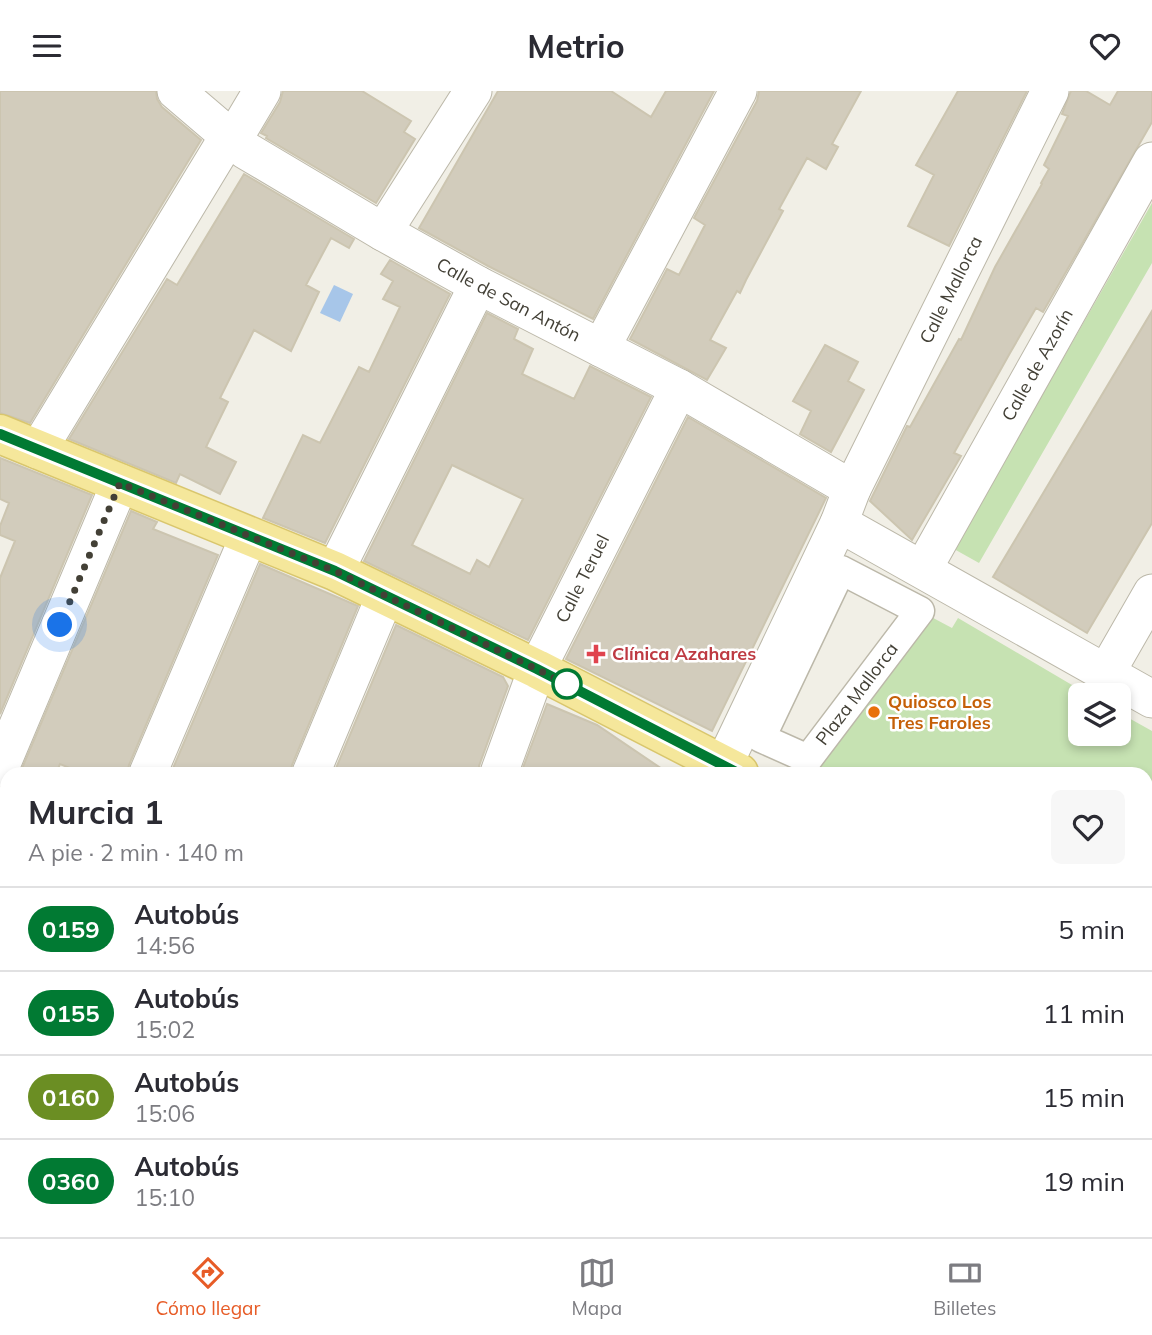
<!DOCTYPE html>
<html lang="es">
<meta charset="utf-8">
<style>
body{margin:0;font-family:Mulish,sans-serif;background:#f7f7f7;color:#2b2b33;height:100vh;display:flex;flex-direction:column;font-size:26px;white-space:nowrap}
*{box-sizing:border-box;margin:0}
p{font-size:23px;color:#7c7c81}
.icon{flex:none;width:38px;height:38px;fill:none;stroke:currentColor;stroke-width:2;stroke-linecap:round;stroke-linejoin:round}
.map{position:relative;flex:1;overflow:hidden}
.sheet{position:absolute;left:0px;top:676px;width:1153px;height:471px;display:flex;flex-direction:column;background:#fff;border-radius:21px 21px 0 0;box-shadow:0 4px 10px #0003}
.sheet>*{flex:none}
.badge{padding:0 14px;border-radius:23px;font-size:24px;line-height:46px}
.fabs{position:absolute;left:1068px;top:592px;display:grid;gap:14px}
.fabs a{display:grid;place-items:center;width:63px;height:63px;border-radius:10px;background:#fff;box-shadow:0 4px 10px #0003;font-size:35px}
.you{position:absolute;width:35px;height:35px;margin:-18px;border:5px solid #fff;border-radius:50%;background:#1a73e8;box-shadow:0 0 0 10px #1a73e833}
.map>.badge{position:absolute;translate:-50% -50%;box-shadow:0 0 0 4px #fff}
.round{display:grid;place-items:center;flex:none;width:74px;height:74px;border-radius:10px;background:#f7f7f7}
.overview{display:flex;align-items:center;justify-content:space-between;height:119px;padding:0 28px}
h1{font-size:33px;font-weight:700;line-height:52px}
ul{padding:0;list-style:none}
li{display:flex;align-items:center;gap:21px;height:84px;padding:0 28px;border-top:2px solid #e1e1e2}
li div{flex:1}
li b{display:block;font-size:26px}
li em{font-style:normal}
li .badge{min-width:77px;font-weight:700;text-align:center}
header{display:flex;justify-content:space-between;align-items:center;height:91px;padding:0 28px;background:#fff;font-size:32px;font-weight:700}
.dock{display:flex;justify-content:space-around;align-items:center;height:98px;border-top:2px solid #e1e1e2;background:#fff;font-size:19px;color:#7c7c81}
.dock a{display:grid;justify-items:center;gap:4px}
.dock .active{color:#e75c27}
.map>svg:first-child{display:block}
.green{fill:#c6e2b2}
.water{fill:#a7c6e9}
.building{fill:#d2ccbc;stroke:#ccc5b0;stroke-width:2;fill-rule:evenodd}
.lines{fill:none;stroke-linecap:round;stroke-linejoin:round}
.pedestrian-casing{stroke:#bcb8a9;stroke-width:31}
.minor-casing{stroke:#bcb8a9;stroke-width:39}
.tertiary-casing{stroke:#bcb8a9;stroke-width:41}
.primary-casing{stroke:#d9c66d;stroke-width:41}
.pedestrian{stroke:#fff;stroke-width:28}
.minor{stroke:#fff;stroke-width:37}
.tertiary{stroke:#fff;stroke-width:38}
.primary{stroke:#f5e79b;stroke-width:38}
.line-casing{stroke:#fff;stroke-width:16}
.line{stroke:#017a33;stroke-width:10}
.walk{stroke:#434036;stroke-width:7;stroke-dasharray:0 12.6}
.health-dot{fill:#e0444e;stroke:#fff;stroke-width:2.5}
.stop-dot{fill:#fff;stroke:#017a33;stroke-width:3.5}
.food-dot{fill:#e8710a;stroke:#fff;stroke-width:2.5}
.labels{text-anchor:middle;stroke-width:5;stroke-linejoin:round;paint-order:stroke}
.street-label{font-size:18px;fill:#434036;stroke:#fff}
.health-label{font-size:18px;font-weight:bold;fill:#be3a42;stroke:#fff;text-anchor:start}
.food-label{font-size:18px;font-weight:bold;fill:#c56008;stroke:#fff;text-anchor:start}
</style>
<header><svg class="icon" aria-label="menu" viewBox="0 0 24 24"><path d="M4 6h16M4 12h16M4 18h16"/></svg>Metrio<svg class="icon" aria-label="heart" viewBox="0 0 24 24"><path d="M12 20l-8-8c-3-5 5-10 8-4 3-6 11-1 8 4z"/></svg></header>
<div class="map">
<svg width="1152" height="1146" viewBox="0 0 1152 1146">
<rect width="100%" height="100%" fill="#f1efe6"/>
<path class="green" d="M1152 112V172L979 472 954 458Z
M920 520 952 537 958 527 1089 604H1080V642H1118V621L1152 640V803H1146V682H797Z
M1146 910 1152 913V1146H605L608 1139H1146Z"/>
<path class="water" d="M334 194 353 203 340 231 320 222Z"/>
<path class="building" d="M0 0H156L157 8 162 16 201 49 30 332 0 322Z
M283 0H362L411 30 404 41 415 48 376 112 266 47 267 45 261 42 280 11Z
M498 0H611L651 26 666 0H714L593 228 488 175 419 137Z
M759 0H861L832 53 838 56 826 78 807 67 779 118 783 120 746 189 740 202 737 200 710 249 726 257 707 289 630 248 667 178 679 184 705 134 694 127 757 10Z
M958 0H1027L949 155 908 135 934 84 916 74Z
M1071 0H1086L1110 14 1118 0H1152V31L1043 221 1036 217 1010 262 954 362 961 365 912 449 870 410 907 335 910 336 959 248 961 249 995 176 1042 93 1041 92 1049 78 1044 74 1068 25 1062 23Z
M244 83 354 148 349 157 331 147 306 194 319 201 291 260 254 239 220 307 228 311 206 356 236 371 220 403 180 383 176 392 69 348 167 188 177 194Z
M390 169 450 203 325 452 263 427 303 344 320 352 359 276 369 281 400 216 383 208 393 190 381 183Z
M1152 220V432L1087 542 993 486Z
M487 222 518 238 514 248 533 258 522 283 574 308 590 275 651 306 528 549 364 470ZM452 374 523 408 489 476 477 469 470 483 412 454Z
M825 254 858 271 848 290 864 299 831 361 800 343 811 320 793 310Z
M688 326 826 407 712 640 566 568Z
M0 367 92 404 0 623V487L15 450 0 444V435L9 412 0 408Z
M131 420 157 431 153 438 218 464 129 674 127 682H82L60 673 56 682H20Z
M260 473 358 515 292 674 290 682H171Z
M396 534 503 586 508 595 479 675V682H334Z
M547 613 597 634 668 682H521Z"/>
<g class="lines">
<g class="pedestrian-casing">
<path id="pedestrian" d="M841 479 920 520 808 668 761 647Z"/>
</g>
<g class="minor-casing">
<g id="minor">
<path id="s1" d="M176 0 245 59 383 141 478 194 679 297 852 398"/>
<path d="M383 141 473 0"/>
<path d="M601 257 738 0"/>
<path d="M38 359 228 46 240 37 262 0"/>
<path d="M839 432 1152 608"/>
<path id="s2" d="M923 478 1152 70"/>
<path d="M335 480 478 194"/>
<path d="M1106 582 1152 502"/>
<path id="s3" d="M723 675 839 432 852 398 1050 0"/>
<path d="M0 677 120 392"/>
<path d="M148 682 249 445"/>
<path d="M311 682 385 505"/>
<path id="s4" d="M499 682 537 578 679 297"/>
<path d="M0 1033 7 1017"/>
<path d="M0 1074 7 1077"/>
<path d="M158 1139 172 1146"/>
<path d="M121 1146 124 1139"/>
<path d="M329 1146 331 1139"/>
</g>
</g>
<g class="tertiary-casing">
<path id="tertiary" d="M578 1146 581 1139"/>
</g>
<g class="primary-casing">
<path id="primary" d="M0 343 335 480 537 578 739 682
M1146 829H1152"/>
</g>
<use href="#pedestrian" class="pedestrian"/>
<use href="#minor" class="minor"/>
<use href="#tertiary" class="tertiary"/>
<use href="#primary" class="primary"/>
</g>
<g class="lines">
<g class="line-casing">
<path id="line" d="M0 343 335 480 537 578 738 682"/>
</g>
<use href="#line" class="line"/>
<path class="walk" d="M60 534 120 392 335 480 567 593"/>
</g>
<path class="health-dot" d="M592.5 552.5h7v7h7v7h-7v7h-7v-7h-7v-7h7z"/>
<circle class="stop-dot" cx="567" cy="593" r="14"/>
<circle class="food-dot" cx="874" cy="621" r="7"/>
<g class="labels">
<g class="street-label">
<text dy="6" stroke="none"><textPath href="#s3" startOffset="528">Calle Mallorca</textPath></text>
<text dy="6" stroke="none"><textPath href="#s1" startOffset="394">Calle de San Antón</textPath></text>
<text dy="6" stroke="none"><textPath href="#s2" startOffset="234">Calle de Azorín</textPath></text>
<text dy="6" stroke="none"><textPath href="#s4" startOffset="212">Calle Teruel</textPath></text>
<text transform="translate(857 603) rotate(-53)" y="6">Plaza Mallorca</text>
</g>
<g class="health-label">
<text x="612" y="569">Clínica Azahares</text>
</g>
<g class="food-label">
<text x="888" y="617">Quiosco Los<tspan x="888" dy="21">Tres Faroles</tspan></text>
</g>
</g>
</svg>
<div class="fabs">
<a><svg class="icon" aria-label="layers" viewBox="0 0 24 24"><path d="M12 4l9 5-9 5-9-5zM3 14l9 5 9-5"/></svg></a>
</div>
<div class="you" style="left:60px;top:534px"></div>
<section class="sheet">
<div class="overview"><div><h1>Murcia 1</h1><p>A pie · 2 min · 140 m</p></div><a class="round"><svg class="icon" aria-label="heart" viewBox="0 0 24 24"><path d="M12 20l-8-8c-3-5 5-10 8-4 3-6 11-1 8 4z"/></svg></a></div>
<ul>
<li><span class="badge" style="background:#017a33;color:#fff">0159</span><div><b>Autobús</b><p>14:56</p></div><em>5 min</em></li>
<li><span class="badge" style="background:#017a33;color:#fff">0155</span><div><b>Autobús</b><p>15:02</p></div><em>11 min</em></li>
<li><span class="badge" style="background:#6b8e23;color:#fff">0160</span><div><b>Autobús</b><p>15:06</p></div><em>15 min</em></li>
<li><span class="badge" style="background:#017a33;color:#fff">0360</span><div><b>Autobús</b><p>15:10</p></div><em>19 min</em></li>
</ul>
</section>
</div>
<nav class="dock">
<a class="active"><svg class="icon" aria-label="directions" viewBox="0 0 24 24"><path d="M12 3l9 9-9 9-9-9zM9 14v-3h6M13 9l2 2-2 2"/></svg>Cómo llegar</a>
<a><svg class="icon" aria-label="map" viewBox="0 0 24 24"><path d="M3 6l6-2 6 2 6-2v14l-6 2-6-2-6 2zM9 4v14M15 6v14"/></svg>Mapa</a>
<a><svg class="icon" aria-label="tickets" viewBox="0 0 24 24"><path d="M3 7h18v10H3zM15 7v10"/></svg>Billetes</a>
</nav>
